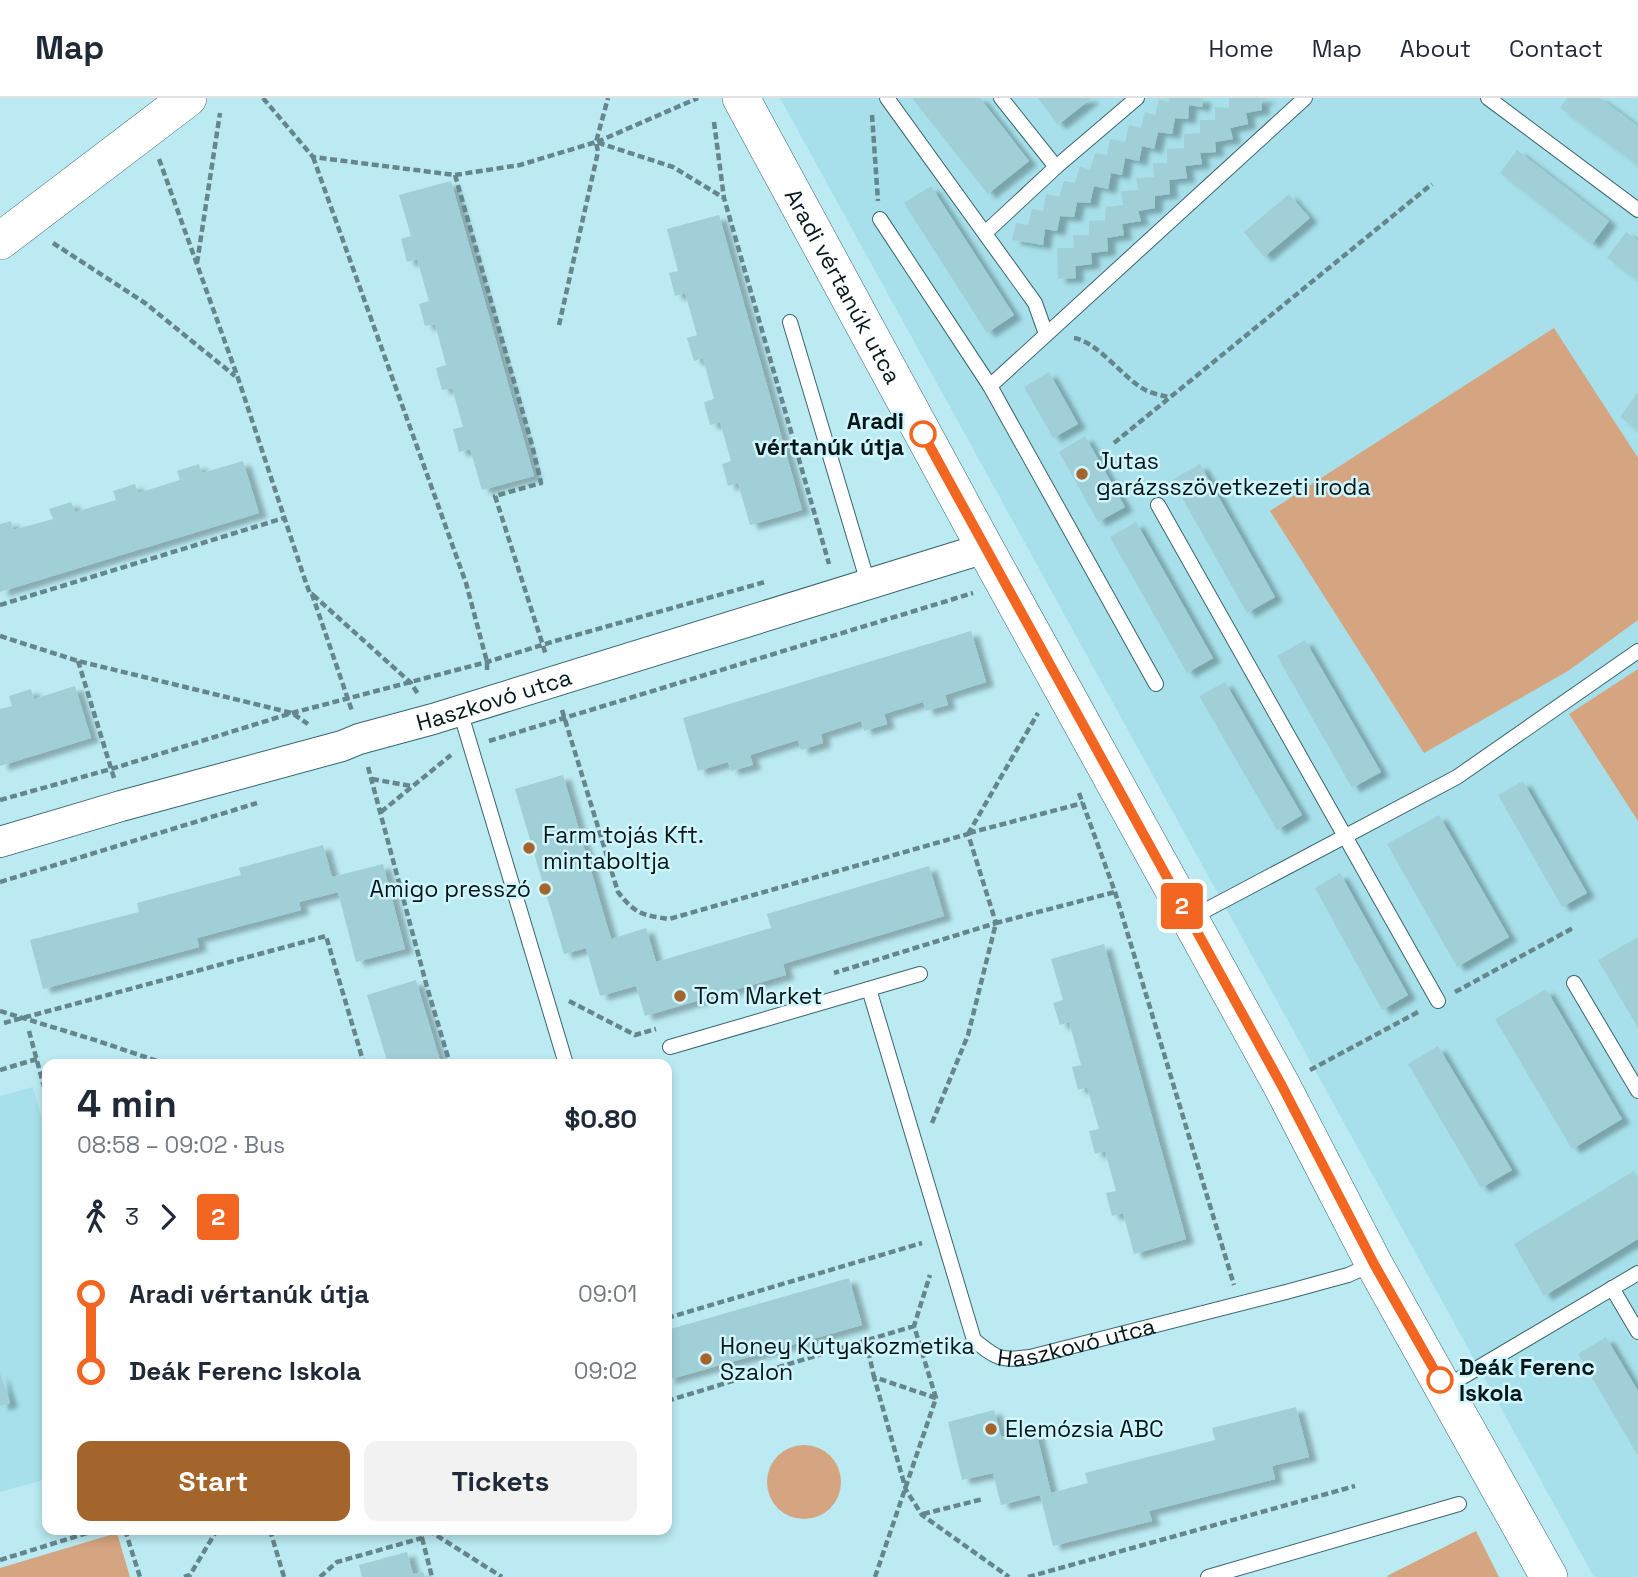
<!DOCTYPE html>
<meta charset="utf-8">
<style>
body{margin:0;font-family:"Space Grotesk",sans-serif;background:#f2f2f3;color:#1f2937;height:100vh;display:flex;flex-direction:column;font-size:26px;white-space:nowrap}
*{box-sizing:border-box;margin:0}
p{font-size:23px;color:#747a83}
.icon{flex:none;width:38px;height:38px;fill:none;stroke:currentColor;stroke-width:2;stroke-linecap:round;stroke-linejoin:round}
.map{position:relative;flex:1;overflow:hidden}
.panel{position:absolute;left:42px;top:961px;width:630px;height:476px;display:flex;flex-direction:column;background:#fff;border-radius:14px;box-shadow:0 4px 10px #0003}
.panel>*{flex:none}
.badge{padding:0 14px;border-radius:5px;font-size:24px;line-height:46px}
.map>.badge{position:absolute;translate:-50% -50%;box-shadow:0 0 0 4px #fff}
.legs{display:flex;align-items:center;gap:10px;height:77px;padding:0 35px;font-size:23px}
.legs p{margin-inline-start:auto}
.overview{display:flex;align-items:center;justify-content:space-between;height:119px;padding:0 35px}
h1{font-size:38px;font-weight:700;line-height:52px}
.button{display:flex;gap:14px;margin-top:auto;padding:14px 35px}
.button a{flex:1;height:80px;border-radius:14px;background:#a4652c;color:#fff;font-size:28px;font-weight:700;line-height:80px;text-align:center}
.button a+a{background:#f2f2f3;color:#1f2937}
ul{padding:0 35px;list-style:none}
li{display:flex;align-items:center;gap:24px;height:77px;font-size:26px}
li i{display:grid;place-items:center;width:10px;height:100%;margin:0 9px;background:currentColor}
li i::after{content:'';width:18px;height:18px;margin:-9px;border:5px solid;border-radius:50%;background:#fff}
li p{margin-inline-start:auto}
li:first-child i{background:linear-gradient(#0000 50%,currentColor 0)}
li:last-child i{background:linear-gradient(currentColor 50%,#0000 0)}
header{display:flex;align-items:center;gap:42px;box-sizing:border-box;height:98px;padding:0 35px;background:#fff;border-bottom:2px solid #e0e1e3}
header strong{font-size:33px}
nav{display:flex;gap:38px;margin-inline-start:auto;font-size:24px}
.map>svg:first-child{display:block}
.built{fill:#a7e0ea}
.green{fill:#d4a580}
.building{fill:#a1cfd7;filter:url(#shadow)}
.lines{fill:none;stroke-linecap:round;stroke-linejoin:round}
.service-casing{stroke:#3a666d;stroke-width:16}
.minor-casing{stroke:#3a666d;stroke-width:32}
.tertiary-casing{stroke:#3a666d;stroke-width:38}
.path{stroke:#65868c;stroke-width:4.5;stroke-dasharray:7 3.5;stroke-linecap:butt}
.service{stroke:#fff;stroke-width:14}
.minor{stroke:#fff;stroke-width:30}
.tertiary{stroke:#fff;stroke-width:37}
.line-1-casing{stroke:#fff;stroke-width:16}
.line-1{stroke:#f36621;stroke-width:10}
.stop-1-dot{fill:#fff;stroke:#f36621;stroke-width:3.5}
.poi-dot{fill:#a4652c;stroke:#d0f5fc;stroke-width:2.5}
.labels{text-anchor:middle;stroke-width:5;stroke-linejoin:round;paint-order:stroke}
.street-label{font-size:23px;fill:#05171a;stroke:#d0f5fc}
.stop-label{font-size:23px;font-weight:bold;fill:#05171a;stroke:#d0f5fc;text-anchor:end}
.poi-label{font-size:23px;fill:#05171a;stroke:#d0f5fc;text-anchor:start}
</style>
<header>
<strong>Map</strong>
<nav><a>Home</a><a>Map</a><a>About</a><a>Contact</a></nav>
</header>
<div class="map">
<svg width="1638" height="1479" viewBox="0 0 1638 1479">
<defs>
<filter id="shadow"><feDropShadow dx="8" dy="4.5" stdDeviation="2" flood-color="#0004"/></filter>
</defs>
<rect width="100%" height="100%" fill="#bbeaf2"/>
<path class="built" d="M780 0H1638V1479H1594Z
M33 989 47 1040V1381L0 1394V998Z"/>
<path class="green" d="M1554 230 1638 360V522L1568 573 1424 655 1270 413Z
M1638 571V723L1569 616Z
M767 1384a37 37 0 1 1 74 0a37 37 0 1 1-74 0Z
M1476 1433 1499 1479H1388L1387 1478Z
M117 1435 130 1479H0V1470Z"/>
<path class="building" d="M912 0H980L1029 63 988 96Z
M1038 0H1092L1058 27Z
M1169 0H1203L1202 9 1189 7 1188 21 1175 20 1172 36 1158 34 1154 51 1142 48 1139 63 1125 60 1122 77 1111 75 1108 91 1094 88 1090 105 1077 104 1074 119 1060 118 1057 133 1045 131 1043 147 1012 142 1016 125 1028 127 1032 111 1043 113 1046 96 1059 99 1064 83 1075 85 1080 68 1090 72 1095 55 1107 57 1110 41 1125 44 1129 27 1141 30 1145 14 1155 17 1159 1 1168 4Z
M1229 0H1268V1L1261 3 1262 12 1246 15 1248 26 1230 30 1233 41 1215 44 1216 54 1200 55 1202 66 1185 68 1187 80 1169 82 1170 96 1155 98V110L1138 113 1141 123 1122 126 1124 137 1107 140 1108 153 1091 155 1092 166 1075 168 1076 180 1058 181 1057 150H1074L1073 137H1089V123L1105 122 1106 109 1123 107 1121 93 1138 92 1136 80 1154 79 1153 65H1167V51L1184 50V36L1200 35V22H1215V9L1229 10Z
M1567 0H1600L1638 28V67L1560 10Z
M1517 52 1609 123 1592 146 1500 75Z
M451 83 534 378 482 392 470 351 459 354 453 331 463 329 452 290 442 292 436 270 446 267 435 226 425 228 419 206 429 203 417 161 407 164 401 141 411 138 399 97Z
M931 88 1014 217 987 235 904 105Z
M1289 96 1310 120 1264 159 1244 134Z
M719 117 802 412 750 427 738 385 728 388 722 366 731 363 720 324 710 327 704 304 714 301 703 260 694 263 687 240 697 237 685 195 675 198 669 175 678 173 667 131Z
M1626 134 1638 143V182L1607 160Z
M1049 274 1078 326 1053 340 1024 289Z
M1638 294V332L1620 319Z
M1085 338 1125 409 1098 424 1059 354Z
M243 363 259 415 0 494V426L11 423 13 432 53 421 49 411 71 404 75 414 116 402 113 393 135 386 138 395 180 382 177 373 199 366 202 375Z
M1200 366 1275 499 1247 515 1172 382Z
M1136 424 1213 560 1187 575 1110 439Z
M971 533 986 584 945 597 948 607 926 613 923 604 884 616 887 626 864 633 861 623 821 636 823 645 801 652 798 642 750 657 753 667 731 673 728 664 698 673 683 620Z
M1305 542 1381 674 1352 690 1277 558Z
M1225 584 1302 717 1277 732 1199 598Z
M75 588 91 640 0 668V611L12 608 9 598 31 591 34 601Z
M563 677 611 841 646 830 656 864 771 830 767 816 929 768 944 818 783 866 786 877 645 918 636 888 600 898 586 850 564 856 515 691Z
M1523 683 1587 795 1562 809 1498 697Z
M1439 717 1509 839 1457 869 1387 746Z
M323 747 332 779 383 766 405 851 356 864 338 794 299 804 301 812 197 840 199 849 43 891 30 842 139 814 137 805 241 777 239 770Z
M1340 775 1408 897 1382 912 1315 790Z
M1638 839V930L1598 862Z
M1104 846 1186 1141 1134 1156 1123 1115 1112 1118 1106 1095 1116 1093 1105 1053 1095 1056 1089 1033 1099 1031 1087 989 1078 992 1072 969 1081 967 1069 924 1060 927 1053 905 1063 902 1051 861Z
M416 882 441 966H388L367 897Z
M1546 891 1622 1021 1572 1051 1495 921Z
M1438 948 1512 1072 1481 1090 1408 966Z
M1634 1073 1638 1080V1141L1544 1198 1514 1146Z
M849 1180 862 1227 667 1282V1232Z
M1606 1239 1638 1293V1358L1578 1256Z
M0 1275 10 1305 0 1308Z
M1296 1309 1309 1359 1272 1368 1275 1381 1149 1413 1152 1423 1053 1448 1040 1397 1001 1407 993 1375 962 1382 948 1324 994 1312 1001 1339 1035 1330 1051 1395 1088 1385 1085 1375 1215 1342 1212 1330Z
M407 1454 413 1476 423 1474 425 1479H362L359 1467Z"/>
<g class="lines">
<g class="service-casing">
<g id="service">
<path d="M887 0 1035 205 1046 236"/>
<path d="M1001 0 1056 69"/>
<path d="M1488 0 1638 112"/>
<path d="M880 121 990 288"/>
<path d="M985 135 1056 69 1137 0"/>
<path d="M790 224 868 485"/>
<path d="M1158 407 1438 903"/>
<path d="M1156 586 990 288 1305 0"/>
<path d="M460 613 566 966"/>
<path d="M1189 821 1457 679 1638 553"/>
<path d="M1574 885 1638 993"/>
<path id="s1" d="M869 891 974 1242C997 1261 1000 1263 1030 1259L1286 1194 1348 1177 1373 1166"/>
<path d="M670 949 920 876"/>
<path d="M1612 1190 1638 1234"/>
<path d="M1444 1290 1638 1175"/>
<path d="M1208 1479 1459 1406"/>
</g>
</g>
<g class="minor-casing">
<g id="minor">
<path id="s2" d="M0 744 121 708 342 648 359 641 433 621 985 450"/>
</g>
</g>
<g class="tertiary-casing">
<g id="tertiary">
<path id="s3" d="M741 0 985 450 1282 988 1374 1166 1549 1479"/>
<path d="M0 143 188 0"/>
</g>
</g>
<path class="path" d="M263 0 313 59 455 77 520 67 596 44 673 69 724 100
M872 17 878 103
M714 24 724 100 829 466
M597 44 698 0
M313 59 466 485 487 564V575
M159 61 238 280 304 479 310 496H312L352 613
M455 77 532 347 541 385 495 398 546 557
M53 145 145 205 235 278
M197 165 220 15
M559 227 598 54 596 44 608 0
M1074 240C1096 243 1121 277 1142 290 1149 295 1160 297 1168 299
M1114 345 1432 86
M313 497 411 585 418 596
M0 507 284 420
M0 538 78 563 292 615 308 626
M78 563 114 680
M562 612 618 794C635 816 642 817 669 821L968 736 996 825 834 875
M489 643 973 495
M368 669 427 889 450 966
M372 681 411 688
M1079 695 1115 794 1234 1187
M0 702 111 671 292 615 487 564 555 543 765 484
M381 714 451 657
M969 735 1083 705
M968 736 1038 615
M0 784 257 705
M1455 894 1573 830
M569 903 635 937 656 931
M0 913 98 943 166 966
M4 925 326 838 364 966
M29 933 47 1000
M0 972 37 961
M1310 972 1420 913
M932 1025 968 937 996 825 1115 794
M667 1220 922 1145
M866 1243 874 1279
M936 1300 874 1279 906 1392 922 1417 1009 1479
M667 1303 914 1228
M923 1416 983 1401
M125 1432 140 1479
M270 1432 284 1479
M428 1432 502 1479
M422 1440 432 1479
M0 1462 97 1432
M184 1479 190 1477 217 1432
M320 1479 337 1464 422 1440 419 1432
M875 1479 936 1300 914 1228 930 1177
M1028 1479 1355 1388"/>
<use href="#service" class="service"/>
<use href="#minor" class="minor"/>
<use href="#tertiary" class="tertiary"/>
</g>
<g class="lines">
<g class="line-1-casing">
<path id="line-1" d="M923 336 1282 988 1374 1166 1440 1282"/>
</g>
<use href="#line-1" class="line-1"/>
</g>
<g class="stop-1-dot">
<circle cx="923" cy="336" r="12"/>
<circle cx="1440" cy="1282" r="12"/>
</g>
<g class="poi-dot">
<circle cx="1082" cy="376" r="7"/>
<circle cx="529" cy="750" r="7"/>
<circle cx="545" cy="791" r="7"/>
<circle cx="680" cy="898" r="7"/>
<circle cx="706" cy="1261" r="7"/>
<circle cx="991" cy="1331" r="7"/>
</g>
<g class="labels">
<g class="street-label">
<text dy="8" stroke="none"><textPath href="#s3" startOffset="214">Aradi vértanúk utca</textPath></text>
<text dy="8" stroke="none"><textPath href="#s2" startOffset="514">Haszkovó utca</textPath></text>
<text dy="8" stroke="none"><textPath href="#s1" startOffset="476">Haszkovó utca</textPath></text>
</g>
<g class="stop-label">
<text x="904" y="331">Aradi<tspan x="904" dy="26">vértanúk útja</tspan></text>
<text x="1459" y="1277" text-anchor="start">Deák Ferenc<tspan x="1459" dy="26">Iskola</tspan></text>
</g>
<g class="poi-label">
<text x="1096" y="371">Jutas<tspan x="1096" dy="26">garázsszövetkezeti iroda</tspan></text>
<text x="543" y="745">Farm tojás Kft.<tspan x="543" dy="26">mintaboltja</tspan></text>
<text x="531" y="799" text-anchor="end">Amigo presszó</text>
<text x="694" y="906">Tom Market</text>
<text x="720" y="1256">Honey Kutyakozmetika<tspan x="720" dy="26">Szalon</tspan></text>
<text x="1005" y="1339">Elemózsia ABC</text>
</g>
</g>
</svg>
<b class="badge" style="left:1182px;top:808px;background:#f36621;color:#fff">2</b>
<section class="panel">
<div class="overview"><div><h1>4 min</h1><p>08:58 – 09:02 · Bus</p></div><b>$0.80</b></div>
<div class="legs"><svg class="icon" aria-label="walk" viewBox="0 0 24 24"><circle cx="13" cy="4" r="2"/><path d="M13 8l-2 6 4 7M11 14l-3 7M7 12l3-4h3l4 4"/></svg>3<svg class="icon" aria-label="forward" viewBox="0 0 24 24"><path d="M9 5l7 7-7 7"/></svg><b class="badge" style="background:#f36621;color:#fff">2</b></div>
<ul>
<li><i style="color:#f36621"></i><b>Aradi vértanúk útja</b><p>09:01</p></li>
<li><i style="color:#f36621"></i><b>Deák Ferenc Iskola</b><p>09:02</p></li>
</ul>
<div class="button"><a>Start</a><a>Tickets</a></div>
</section>
</div>
